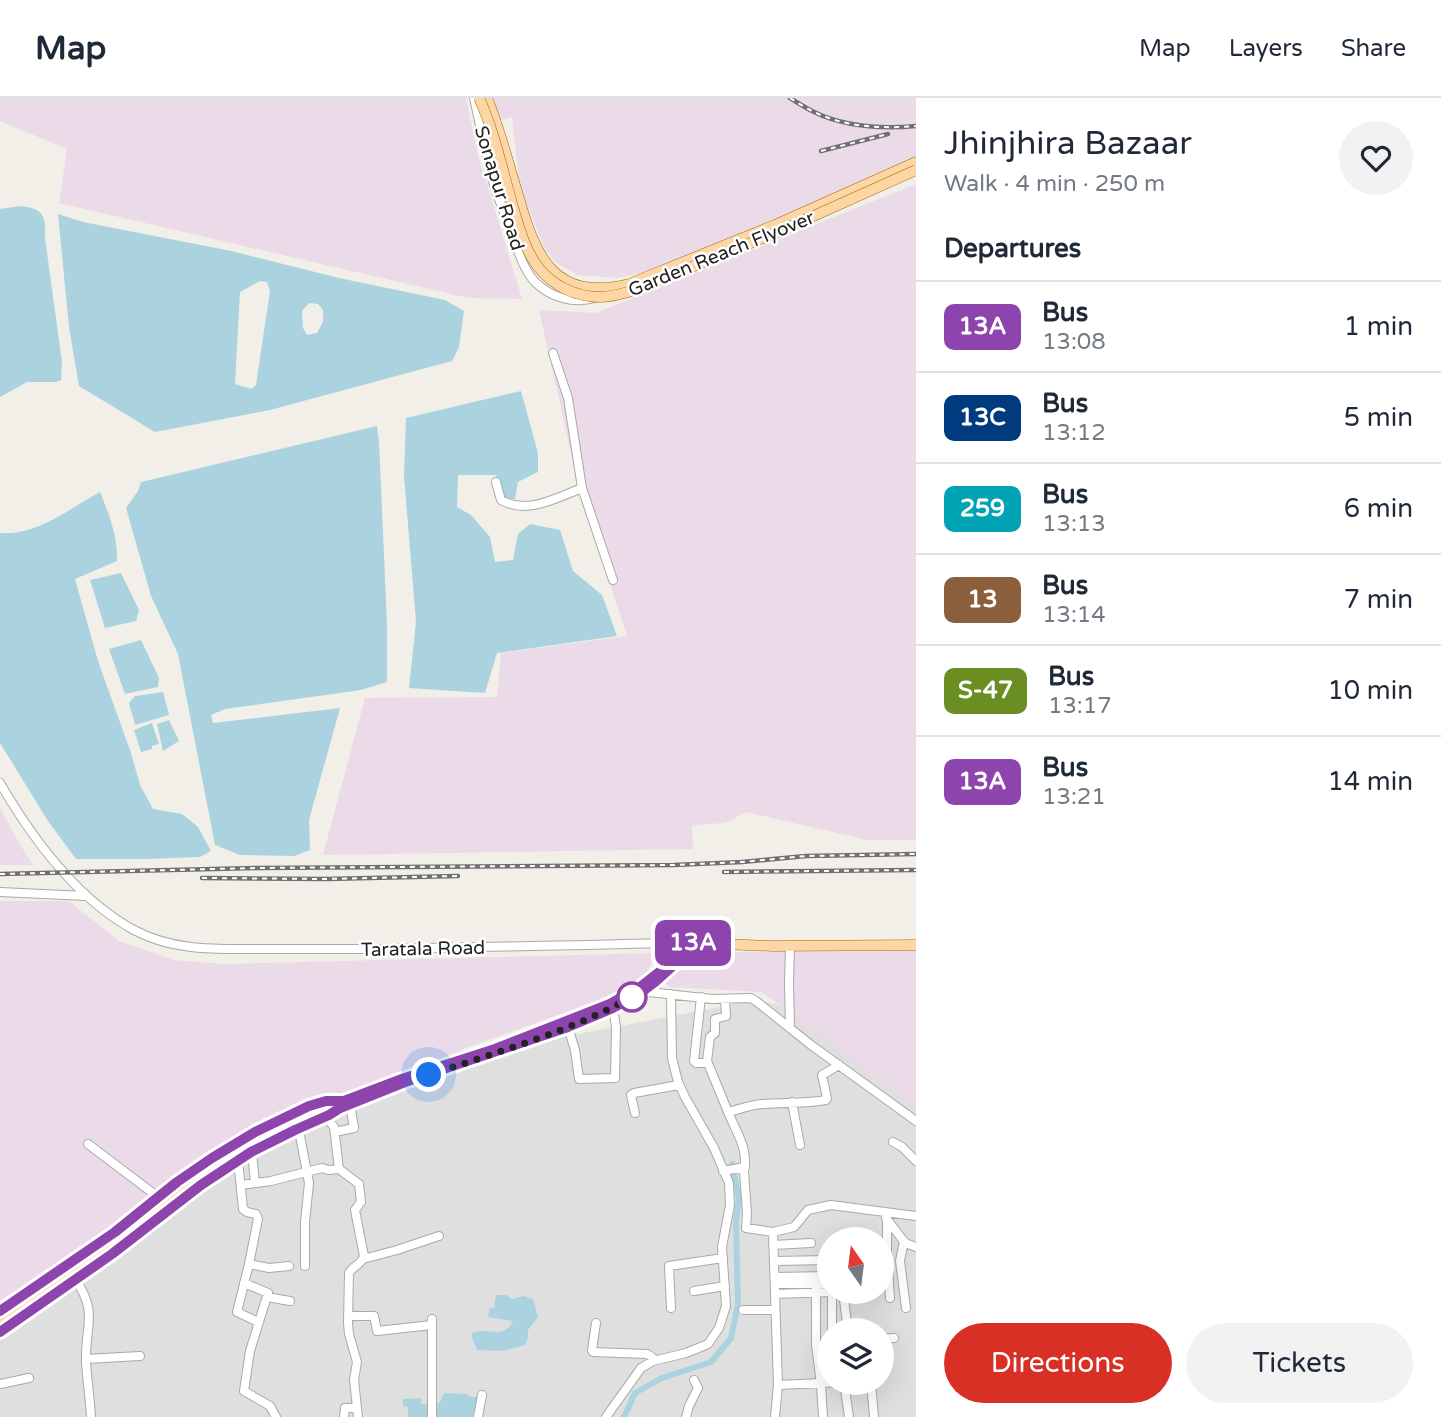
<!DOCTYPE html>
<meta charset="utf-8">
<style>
body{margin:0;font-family:"Varela Round",sans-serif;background:#f2f2f3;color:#1f2937;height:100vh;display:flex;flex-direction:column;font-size:26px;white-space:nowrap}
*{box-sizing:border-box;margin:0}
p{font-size:23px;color:#747a83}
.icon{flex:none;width:38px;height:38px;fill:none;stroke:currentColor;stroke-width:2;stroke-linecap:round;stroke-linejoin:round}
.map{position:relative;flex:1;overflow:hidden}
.details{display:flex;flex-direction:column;background:#fff;width:525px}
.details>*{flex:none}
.badge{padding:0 14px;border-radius:10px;font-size:24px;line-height:46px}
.needle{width:46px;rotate:346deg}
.buttons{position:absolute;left:817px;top:1129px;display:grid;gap:14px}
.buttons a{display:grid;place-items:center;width:77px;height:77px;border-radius:50%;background:#fff;box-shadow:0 7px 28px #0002;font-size:35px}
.you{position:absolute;width:35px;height:35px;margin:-18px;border:5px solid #fff;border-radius:50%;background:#1a73e8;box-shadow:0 0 0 10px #1a73e833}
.map>.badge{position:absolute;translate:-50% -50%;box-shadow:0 0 0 4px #fff}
h2{padding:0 28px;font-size:26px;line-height:63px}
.round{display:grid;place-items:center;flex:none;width:74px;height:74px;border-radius:37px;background:#f2f2f3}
.overview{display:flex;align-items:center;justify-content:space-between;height:119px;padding:0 28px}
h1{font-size:33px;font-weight:600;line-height:52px}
.button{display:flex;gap:14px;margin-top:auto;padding:14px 28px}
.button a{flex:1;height:80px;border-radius:42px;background:#d93025;color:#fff;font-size:28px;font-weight:600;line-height:80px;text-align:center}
.button a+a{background:#f2f2f3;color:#1f2937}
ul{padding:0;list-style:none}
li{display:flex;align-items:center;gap:21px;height:91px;padding:0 28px;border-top:2px solid #e0e1e3}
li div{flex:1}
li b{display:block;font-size:26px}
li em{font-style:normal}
li .badge{min-width:77px;font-weight:700;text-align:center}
header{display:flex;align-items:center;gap:42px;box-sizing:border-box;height:98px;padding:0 35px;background:#fff;border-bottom:2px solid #e0e1e3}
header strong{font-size:33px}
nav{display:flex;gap:38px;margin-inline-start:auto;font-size:24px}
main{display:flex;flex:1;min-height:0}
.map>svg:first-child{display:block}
.residential{fill:#e0dfdf;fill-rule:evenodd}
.industrial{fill:#ebdbe8}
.water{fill:#aad3df;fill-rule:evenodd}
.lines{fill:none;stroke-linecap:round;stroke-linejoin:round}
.canal{stroke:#aad3df;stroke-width:6}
.minor-casing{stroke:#a9a9a9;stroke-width:10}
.major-casing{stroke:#a06b00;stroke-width:11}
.minor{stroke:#fff;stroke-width:8}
.major{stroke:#fcd6a4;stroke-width:10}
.rail-casing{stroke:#707070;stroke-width:4.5}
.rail{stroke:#fff;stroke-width:2;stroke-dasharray:5;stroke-linecap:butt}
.major-bridge-casing{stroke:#a06b00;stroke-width:11;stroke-linecap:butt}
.major-bridge{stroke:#fcd6a4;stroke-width:10}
.line-casing{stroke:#fff;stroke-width:16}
.line{stroke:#8e44ad;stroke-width:10}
.walk{stroke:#222;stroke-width:7;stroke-dasharray:0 12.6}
.stop-dot{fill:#fff;stroke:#8e44ad;stroke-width:3.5}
.labels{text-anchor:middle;stroke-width:5;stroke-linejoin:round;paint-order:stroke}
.street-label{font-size:19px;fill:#222;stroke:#fff}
</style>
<header>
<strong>Map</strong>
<nav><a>Map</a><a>Layers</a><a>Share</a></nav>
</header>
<main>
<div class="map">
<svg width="916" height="1319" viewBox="0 0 916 1319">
<rect width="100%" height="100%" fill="#f2efe9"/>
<path class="residential" d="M0 883 288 968 516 948 756 902 906 934 916 943V1319H0ZM830 1141H882V1194H830ZM830 1232H882V1284H830Z"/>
<path class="industrial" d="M0 0H466L478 57 522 201 468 200 59 105 67 51 0 23Z
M490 0H916V67L642 175 617 180 577 177 555 164 544 149 520 90 512 19 499 22Z
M916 86V742H868L746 714 725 725 692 727 693 751 323 757 365 600 497 599 501 555 627 538 579 391 539 212 596 215Z
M0 710 21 748 33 767H0Z
M0 803H69L119 843 173 862 225 866 654 855 649 872 632 886 592 905 292 1012 224 1044 126 1118 0 1208Z
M916 853V1010L762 894 669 889 664 883 705 856 720 854Z"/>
<path class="water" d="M21 108C44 111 46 118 45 140L62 264 61 282 56 284H27L0 299V111Z
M58 116 83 124 231 153 339 180 445 202 464 213 459 249 452 263 270 312 155 334 79 288 69 229ZM260 183 267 184 270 193 256 287 251 291 235 286 240 194ZM309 205 318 206 323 212V224L317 235 307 237 303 230 302 213Z
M521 293 538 355V374L518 384 515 401 504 400 496 377H458L457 409 471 417 490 439 495 464 513 462 518 436 530 426 560 432 573 473 602 497 617 538 497 555 485 595 409 590 416 524 404 378 406 320Z
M377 328 379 344 387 526V584L361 592 225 611 211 617 213 625 340 610 309 722 310 752 294 758 240 757 215 747 178 556 151 498 126 410 138 393 141 384Z
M100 394C109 416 118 439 117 463L75 481 98 563 131 655 140 687 153 711 182 716 198 729 211 753 200 759 149 761H76L48 723 0 645V435C36 438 69 411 100 394Z
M121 475 139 512 136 523 105 530 90 482Z
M141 542 159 580 158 589 125 596 109 551Z
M163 594 169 617 135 627 129 605 135 598Z
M169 622 179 643 163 653 157 626Z
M152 625 159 646 152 648V651L141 654 134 632Z
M496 1197H506L512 1201 523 1198 533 1201 538 1219 528 1232V1240L525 1247 503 1253 477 1252 472 1240V1235C489 1228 503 1243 513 1223L488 1219 490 1209 494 1210Z
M444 1295 468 1296 469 1299H477V1319H436V1307L440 1304Z
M421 1300V1306L432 1307V1319H408V1309L403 1308V1301Z"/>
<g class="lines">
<path class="canal" d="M624 1319 635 1295 662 1280 711 1264 731 1240 738 1207 736 1124 739 1101 732 1066"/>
<g class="minor-casing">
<path id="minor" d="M474 0C481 30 486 60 495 90 500 105 507 120 512 136 518 152 523 171 535 184 552 200 573 206 595 200
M553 255 568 300 582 390 613 482
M496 384 501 402C527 417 556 400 582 390
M0 685C32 740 77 801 134 832 175 854 220 851 264 851 300 851 335 851 371 851 468 849 565 848 663 845
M0 794 86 798
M645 886 643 893 649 894 712 901 751 900 756 903 811 947 916 1023
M701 899 694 963 696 965H707
M725 901 726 918 715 921V935L710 939 707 963 728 1014C740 1011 750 1007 762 1006 784 1004 806 1006 826 1002L827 1000 822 977 839 967
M568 929 575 952 579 981 615 980 616 929 613 910
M790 930 789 885 790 848
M792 1004 800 1047
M728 1014C736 1033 749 1052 744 1073L747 1115 746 1130 773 1134
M635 1015 631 997 634 995 679 987
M329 1017 330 1024 334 1029 339 1071
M295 1032 300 1038 309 1085 305 1124V1168
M335 1034 354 1030 350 1006
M893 1044 902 1049 916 1063
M88 1046 158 1099
M265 1048 329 1017 340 1010
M252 1054 255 1085
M238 1062 243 1111 247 1114 256 1116 258 1121 249 1166 237 1214 258 1224
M723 1073 745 1069
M241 1087 271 1083 322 1070 328 1072 339 1071 359 1086 361 1104 355 1112 364 1158C362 1166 353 1168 349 1175L348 1225 349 1236 357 1264 354 1282 358 1319
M886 1120 905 1145 916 1149
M887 1121V1155L890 1200
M904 1143 900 1163 906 1210
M773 1147 811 1145
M363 1161 397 1152 439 1138
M774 1163 830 1162
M249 1166 269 1170 289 1168
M74 1179C99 1216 85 1224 86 1264 87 1282 90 1300 91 1319
M775 1179 830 1178
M244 1185 268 1195 250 1253 244 1293 270 1308 276 1319
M775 1186H830
M816 1187V1247L821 1286 823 1319
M694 1193 725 1188
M832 1194V1232
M843 1194 848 1232
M775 1196 832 1194
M267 1199 290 1203
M671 1210 669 1168 723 1160
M743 1212H775
M0 1213 115 1134 177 1084 240 1043 273 1024 309 1008 326 1003H343
M348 1218H374L377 1233 432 1227
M596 1225 592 1252 593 1254 647 1256 652 1259 653 1263
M0 1234 112 1156 197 1090
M882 1241 894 1240
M86 1261 140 1258
M844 1284 849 1319
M871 1284 874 1319
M0 1286 29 1280
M778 1287 842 1284
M344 1319 345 1310H357
M432 1319V1221
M478 1319 482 1297
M606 1319 641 1270 653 1263 686 1255 708 1246 719 1230 726 1208 722 1149 730 1107 729 1085 714 1050 685 999 678 984 672 960 671 896
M686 1319 689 1308 698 1290 694 1282
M775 1319 778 1287 773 1134 794 1129 808 1112 831 1107 916 1118"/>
</g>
<g class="major-casing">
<path id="major" d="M487 0C500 31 508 65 518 97 536 160 554 204 629 186L775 127 916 64
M663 878 698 845
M312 1018C340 1003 371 992 401 982 450 965 657 907 669 859L663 845H698L773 848 916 847"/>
</g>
<use href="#minor" class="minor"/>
<use href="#major" class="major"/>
<g class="rail-casing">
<path id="rail" d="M790 0C798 5 806 10 814 14 845 29 882 31 916 28
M821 53 888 36
M724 774 916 772
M0 776 257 770 674 767 742 764 806 758 916 756
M202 780 326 781 458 778"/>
</g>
<use href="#rail" class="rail"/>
<g class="major-bridge-casing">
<path id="major-bridge" d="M479 0C494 32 503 74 513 109 519 129 525 152 538 169 553 188 576 199 600 199 611 199 621 196 632 193L778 134 916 72
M0 1227 96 1161 177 1099 220 1068 279 1034 312 1018"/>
</g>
<use href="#major-bridge" class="major-bridge"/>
</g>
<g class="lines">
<g class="line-casing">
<path id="line" d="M0 1213 115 1134 177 1084 212 1060 255 1034 309 1008 326 1003H344L402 981 495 951 610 906 639 890 662 872 667 864 668 859 663 845H698L656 883 643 893 613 910 568 929 405 984 340 1010 329 1017 295 1032 251 1054 201 1087 112 1156 0 1234"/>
</g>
<use href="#line" class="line"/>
<path class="walk" d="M429 977C497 954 569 934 632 899"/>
</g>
<circle class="stop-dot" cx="632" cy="899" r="14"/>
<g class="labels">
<g class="street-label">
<text transform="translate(500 90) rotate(73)" y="7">Sonapur Road</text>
<text transform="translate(721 155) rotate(-22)" y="7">Garden Reach Flyover</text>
<text transform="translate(423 850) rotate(-1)" y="7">Taratala Road</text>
</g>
</g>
</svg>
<div class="buttons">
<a><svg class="needle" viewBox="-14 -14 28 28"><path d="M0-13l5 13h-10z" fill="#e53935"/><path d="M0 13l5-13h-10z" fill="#747a83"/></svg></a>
<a><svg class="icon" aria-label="layers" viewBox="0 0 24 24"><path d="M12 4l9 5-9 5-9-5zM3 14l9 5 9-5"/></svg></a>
</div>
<div class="you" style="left:429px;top:977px"></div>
<b class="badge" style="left:693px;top:845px;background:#8e44ad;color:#fff">13A</b>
</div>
<section class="details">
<div class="overview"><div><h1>Jhinjhira Bazaar</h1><p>Walk · 4 min · 250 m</p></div><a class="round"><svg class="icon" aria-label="heart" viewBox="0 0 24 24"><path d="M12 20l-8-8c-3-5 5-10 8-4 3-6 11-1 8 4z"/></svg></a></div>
<h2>Departures</h2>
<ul>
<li><span class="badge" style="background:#8e44ad;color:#fff">13A</span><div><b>Bus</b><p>13:08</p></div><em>1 min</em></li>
<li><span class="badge" style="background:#003b80;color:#fff">13C</span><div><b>Bus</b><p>13:12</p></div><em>5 min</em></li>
<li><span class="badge" style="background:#00a3b4;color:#fff">259</span><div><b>Bus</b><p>13:13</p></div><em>6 min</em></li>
<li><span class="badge" style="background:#8b5e3c;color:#fff">13</span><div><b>Bus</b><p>13:14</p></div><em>7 min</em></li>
<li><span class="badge" style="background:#6b8e23;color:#fff">S-47</span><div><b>Bus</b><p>13:17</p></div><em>10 min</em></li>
<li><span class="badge" style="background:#8e44ad;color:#fff">13A</span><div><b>Bus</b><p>13:21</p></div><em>14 min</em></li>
</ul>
<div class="button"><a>Directions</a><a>Tickets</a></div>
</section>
</main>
